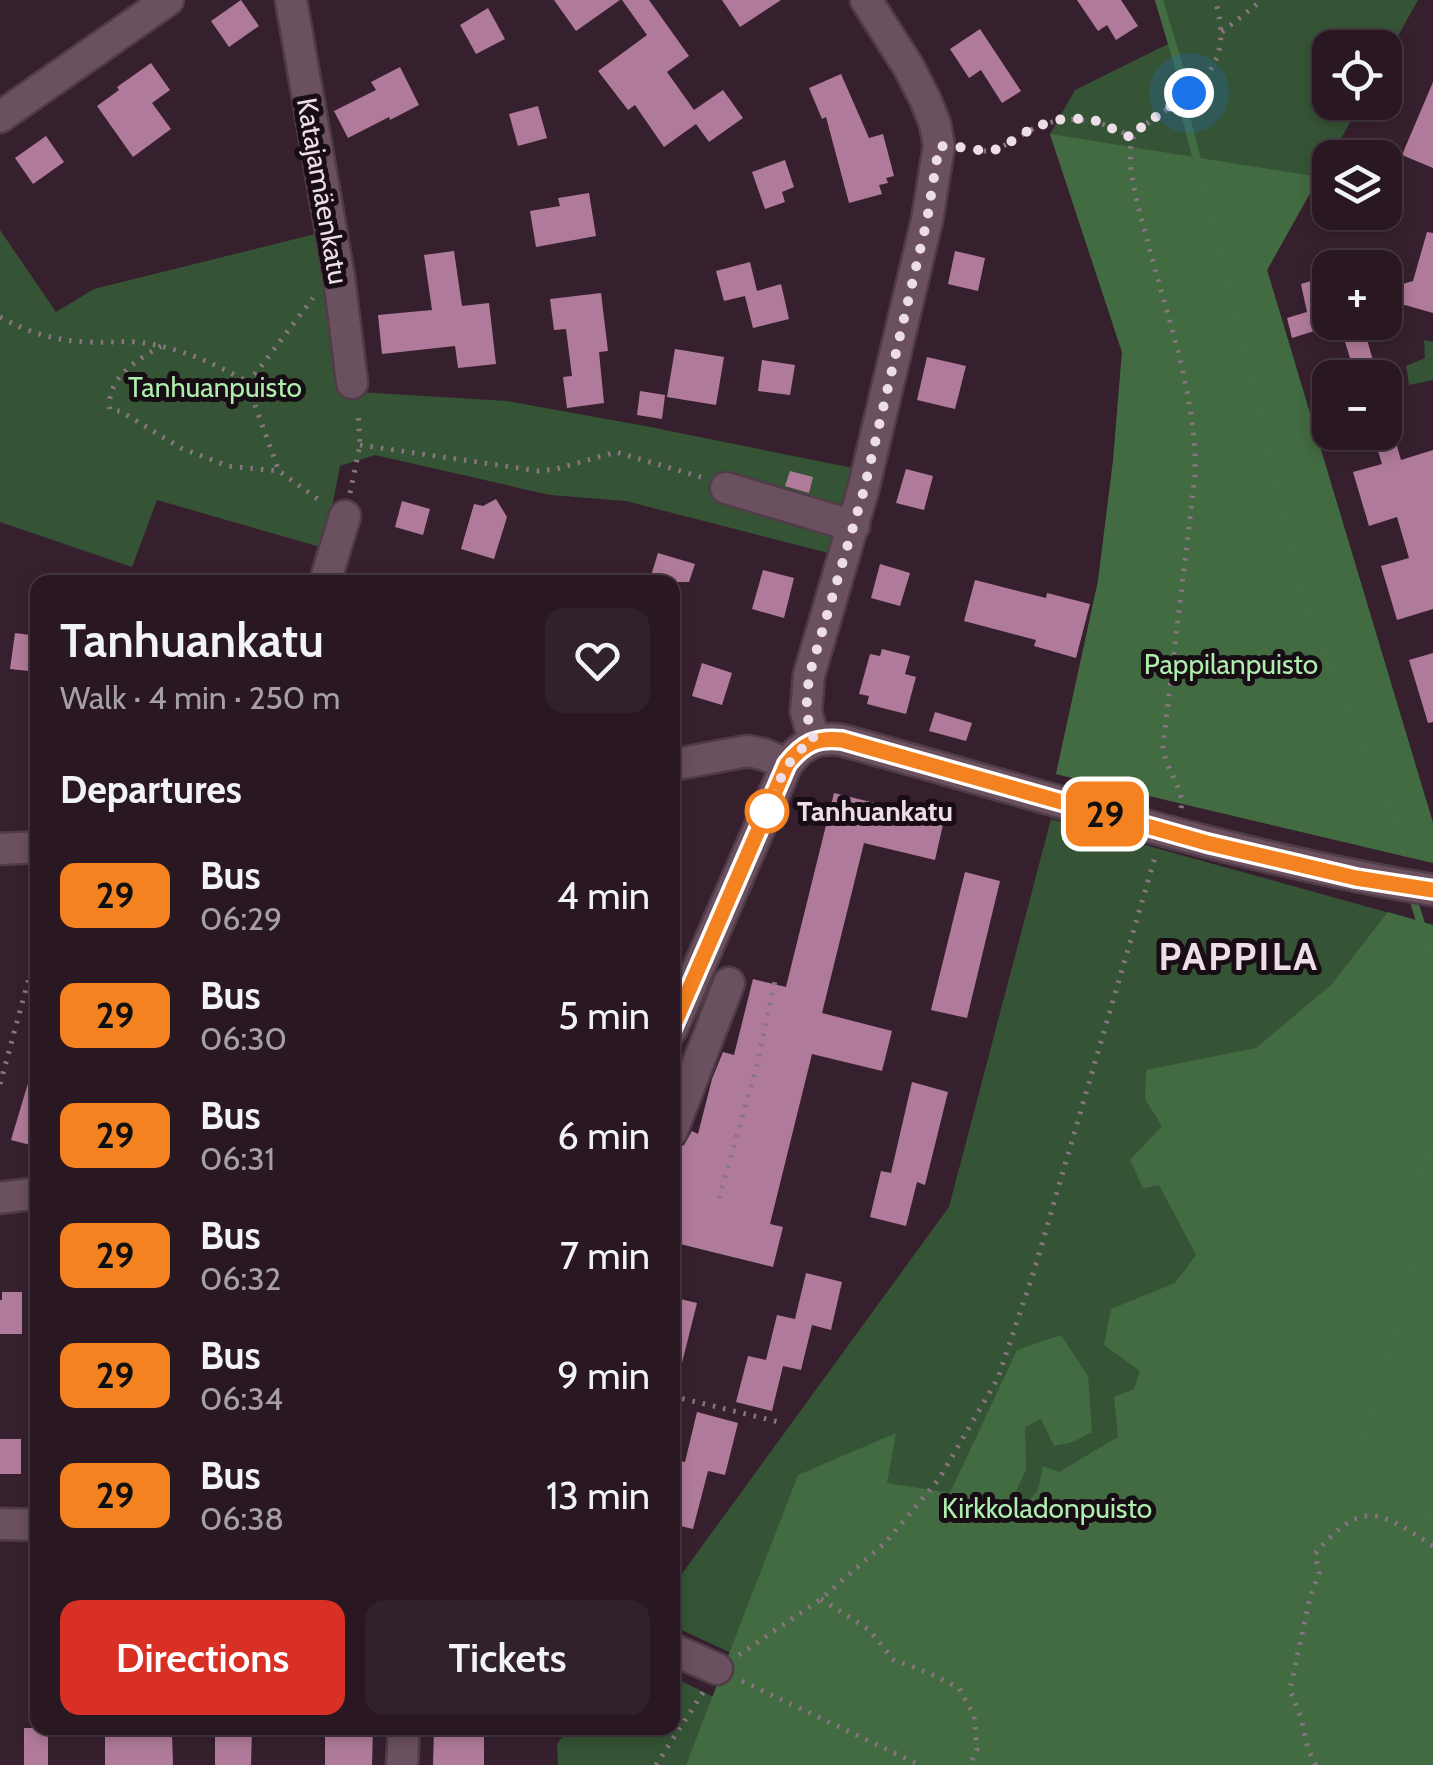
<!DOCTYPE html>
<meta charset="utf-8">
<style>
body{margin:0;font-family:Cabin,sans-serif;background:#31212a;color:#f1f3f6;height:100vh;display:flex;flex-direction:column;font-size:38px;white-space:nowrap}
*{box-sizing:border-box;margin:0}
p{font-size:32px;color:#a5a0a5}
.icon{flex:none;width:55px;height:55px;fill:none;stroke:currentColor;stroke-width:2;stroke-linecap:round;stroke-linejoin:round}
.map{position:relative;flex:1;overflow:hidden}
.drawer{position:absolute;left:30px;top:575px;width:650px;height:1160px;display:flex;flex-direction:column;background:#291822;border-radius:20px;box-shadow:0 5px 15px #0003,0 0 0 2px #453740}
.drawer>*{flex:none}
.badge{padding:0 20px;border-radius:15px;font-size:35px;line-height:65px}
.buttons{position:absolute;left:1312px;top:30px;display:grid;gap:20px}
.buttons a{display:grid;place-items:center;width:90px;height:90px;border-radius:20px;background:#291822;box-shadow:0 5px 15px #0003,0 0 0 2px #453740;font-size:50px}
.you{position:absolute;width:50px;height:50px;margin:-25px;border:8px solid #fff;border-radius:50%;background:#1a73e8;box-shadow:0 0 0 15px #1a73e833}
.map>.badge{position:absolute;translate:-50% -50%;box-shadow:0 0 0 5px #fff}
h2{padding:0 30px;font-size:38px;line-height:90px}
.round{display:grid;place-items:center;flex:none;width:105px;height:105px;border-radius:20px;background:#31212a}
.head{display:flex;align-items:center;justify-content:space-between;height:170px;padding:0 30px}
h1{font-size:48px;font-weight:600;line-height:75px}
.cta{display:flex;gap:20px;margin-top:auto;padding:20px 30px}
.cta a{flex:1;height:115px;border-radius:20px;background:#d93025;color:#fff;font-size:40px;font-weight:600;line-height:115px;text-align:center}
.cta a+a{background:#31212a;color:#f1f3f6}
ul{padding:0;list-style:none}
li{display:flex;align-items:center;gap:30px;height:120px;padding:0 30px}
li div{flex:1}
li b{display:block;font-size:38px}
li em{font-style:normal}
li .badge{min-width:110px;font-weight:700;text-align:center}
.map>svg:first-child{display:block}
.green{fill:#355435}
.forest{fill:#426b42}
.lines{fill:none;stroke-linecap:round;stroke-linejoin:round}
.stream{stroke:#436c43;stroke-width:8}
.building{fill:#b07b9a}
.minor-casing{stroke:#503c48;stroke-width:35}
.path{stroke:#897581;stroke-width:5;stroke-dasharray:2.5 8;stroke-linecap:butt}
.minor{stroke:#6b5060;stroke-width:30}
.line-casing{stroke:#fff;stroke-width:22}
.line{stroke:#f58220;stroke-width:15}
.walk{stroke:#eddde6;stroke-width:10;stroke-dasharray:0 18}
.stop-dot{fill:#fff;stroke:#f58220;stroke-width:5}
.labels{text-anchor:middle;stroke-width:10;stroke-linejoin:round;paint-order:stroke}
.street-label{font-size:28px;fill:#eddde6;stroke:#180d14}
.park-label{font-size:28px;fill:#aeeead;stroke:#180d14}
.stop-label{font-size:28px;font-weight:bold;fill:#eddde6;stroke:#180d14;text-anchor:start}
.district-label{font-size:38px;font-weight:bold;letter-spacing:2.5px;fill:#eddde6;stroke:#180d14}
</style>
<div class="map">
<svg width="1433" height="1765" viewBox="0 0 1433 1765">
<rect width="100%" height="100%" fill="#37202e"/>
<path class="green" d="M1156 0H1418L1385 59V48H1330V102L1361 103 1267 270 1433 823V863L1056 774 1098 581 1113 461 1122 352 1050 134 1075 90 1168 44Z
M0 230 56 312 94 289 315 234 339 343 342 391 507 401 645 426 853 468 836 555 626 501 550 495 375 455 340 466 324 548 157 500 132 567 0 522Z
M1424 340 1433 342V380L1409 385 1406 366 1425 358Z
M1051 819 1433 925 949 1754 673 1626V1586L949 1207Z
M673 1677 852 1765H558L557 1744 569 1728H672Z"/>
<path class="forest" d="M1050 134 1319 177 1267 270 1433 823V863L1056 774 1098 581 1113 461 1122 352Z
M1388 912 1433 925V1765H686L798 1475 896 1433 887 1483 950 1493 1017 1350 1061 1335 1088 1376 1092 1432 1073 1442 1054 1446 1041 1419 1025 1427 1026 1470 1012 1500 1023 1508 1038 1490 1043 1466 1059 1472 1118 1437 1114 1397 1134 1389 1140 1371 1104 1345 1111 1309 1175 1283 1196 1255 1159 1185 1143 1188 1130 1160 1162 1126 1145 1099 1146 1070 1256 1048 1331 985Z"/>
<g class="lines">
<path class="stream" d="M1159 0 1183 80
M1186 117 1235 309 1305 606 1400 832 1404 852
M1415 905 1433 962
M1433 1143 1414 1184 1419 1239 1405 1302 1361 1446 1408 1502 1433 1521"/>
</g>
<path class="building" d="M241 0 259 26 229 47 211 21Z
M554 0H620L576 31Z
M622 0H649L689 56 667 72 694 110 723 90 743 118 709 142 696 124 664 147 635 105 628 110 598 71 647 35Z
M722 0H781L740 27Z
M1077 0H1121L1138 26 1116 40 1107 25 1098 31Z
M488 8 505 39 476 54 460 25Z
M980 29 1021 91 1002 103 981 70 969 78 950 49Z
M151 63 170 90 152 103 171 129 133 157 97 106 119 90 117 87Z
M400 67 419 105 390 120 389 117 348 138 334 111 376 90 371 82Z
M841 74 869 138 883 134 894 176 886 178 888 183 879 185 882 194 849 203 826 117 822 119 809 88Z
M1433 82V168L1402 155Z
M538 106 547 138 518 146 509 114Z
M46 136 64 162 33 184 15 158Z
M785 160 794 187 782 192 785 202 765 209 752 172Z
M589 193 596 236 536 247 530 211 560 206 558 198Z
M1427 232 1433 233V313L1405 305 1385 311V289L1413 281Z
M454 251 462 306 489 303 496 364 458 368 455 346 382 354 378 315 432 310 424 255Z
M955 251 985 258 978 291 948 284Z
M750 262 757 291 781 284 789 319 753 328 745 296 724 301 716 271Z
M1330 275V326L1292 338 1287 318 1307 312 1301 284Z
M601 293 608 351 599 352 604 403 567 408 563 377 572 376 566 329 554 330 550 299Z
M1339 322H1362L1378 378H1356Z
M675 349 724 357 716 405 667 397Z
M927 357 966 366 955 409 917 400Z
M762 360 795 365 790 395 758 391Z
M640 391 665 395 662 419 637 415Z
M1372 432H1393L1401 460 1433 450V609L1397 620 1381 566 1409 558 1397 517 1369 526 1353 472 1382 464Z
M906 469 933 476 924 510 896 503Z
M790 471 813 477 809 493 785 486Z
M496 499 507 517 494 559 461 549 474 504 483 506Z
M402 501 430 509 423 535 395 527Z
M658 553 695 564 689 582H649Z
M880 564 910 573 900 606 871 598Z
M763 570 794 578 784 618 752 609Z
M975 580 1046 598 1047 593 1090 604 1076 658 1034 646 1036 640 964 621Z
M15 633 38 636V672L10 669Z
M882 649 910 656 905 674 916 677 906 714 867 704 869 696 859 694 870 654 880 656Z
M1433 653V722L1428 723 1409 660Z
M702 663 732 673 722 705 692 696Z
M935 712 972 723 966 741 929 731Z
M834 793 944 820 935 860 864 843 822 1013 892 1031 882 1071 812 1054 770 1224 783 1227 773 1267 672 1242V1202L681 1168 672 1165V1153L673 1150 684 1145 692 1131 698 1134 712 1079 723 1052 734 1055 753 979 786 987Z
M965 872 1000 881 967 1018 931 1010Z
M32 1070 38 1071V1147L11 1140Z
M912 1082 948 1092 925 1185 917 1182 906 1226 870 1217 881 1171 891 1173Z
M806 1273 842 1282 831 1330 812 1325 801 1370 783 1366 772 1411 736 1402 748 1356 766 1360 777 1315 795 1319Z
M2 1292H22V1334H0V1300H2Z
M672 1297 697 1303 680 1371 672 1370Z
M697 1412 738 1423 725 1475 708 1471 693 1529 672 1524V1459L685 1462Z
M0 1439H21V1474H0Z
M24 1728H48V1765H24Z
M105 1728H139L140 1735 172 1734 173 1765H105Z
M215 1728H252L251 1765H215Z
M325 1728H373L372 1765H325Z
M434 1728H484V1765H433Z"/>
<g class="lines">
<g class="minor-casing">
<path id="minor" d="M291 0 339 277 352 383
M0 117 168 0
M726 488 854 526
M325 582 345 516
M814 740 806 712 809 675 863 490 927 220 939 146 935 124 925 99 908 66 866 0
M672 765 747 751 763 754 787 764
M0 849 38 847
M672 1029 787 764C802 744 816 737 841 740 1038 794 1232 857 1433 890
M672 1131 729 983
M0 1198 38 1193
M0 1524 38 1525
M672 1649 717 1669
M402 1765 404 1728"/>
</g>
<path class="path" d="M1222 32 1262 0
M963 147C971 148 979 151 986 151 999 151 1011 141 1022 135 1059 112 1096 116 1133 138
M0 317C29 333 56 341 89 342 105 343 120 341 136 342 175 346 212 362 246 381L279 471
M161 346C138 359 105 379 110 410L120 411 181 448 228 466 279 471 322 502
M246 381 256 373 313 298
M360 445 539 471 556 469 616 452 704 478
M350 493 360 445 358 410
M1181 808C1185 789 1165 770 1163 746L1195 476C1197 396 1168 320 1148 243 1141 215 1127 174 1131 145 1133 131 1145 125 1156 117 1204 84 1234 63 1215 0
M0 1084 38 945
M719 1198 756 1069 775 981
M672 1396 783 1423
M821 1599 869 1630 894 1660 929 1673 959 1688 974 1716 977 1749 970 1765
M739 1655 821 1599 886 1542 939 1479 998 1378 1034 1271 1155 857
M742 1681 920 1765
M656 1765 704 1691
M1316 1765 1308 1749 1301 1718 1290 1690 1310 1597 1319 1573 1315 1554C1361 1499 1379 1510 1433 1546"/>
<use href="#minor" class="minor"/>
</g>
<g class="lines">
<g class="line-casing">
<path id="line" d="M672 1029 787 764C803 744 816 737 842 740L1207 843 1356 878 1433 890"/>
</g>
<use href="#line" class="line"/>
<path class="walk" d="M767 811C777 788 786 755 814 740L806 712 809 676 864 490 927 220 939 146 971 148 986 152 1001 148 1034 127 1066 118 1094 120 1132 138 1139 129 1189 93"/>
</g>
<circle class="stop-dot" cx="767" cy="811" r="20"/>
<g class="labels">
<g class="street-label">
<text transform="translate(323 191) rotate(80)" y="10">Katajamäenkatu</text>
</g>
<g class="park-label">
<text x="215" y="397">Tanhuanpuisto</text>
<text x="1231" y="674">Pappilanpuisto</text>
<text x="1047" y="1518">Kirkkoladonpuisto</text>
</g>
<g class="stop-label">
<text x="797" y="821">Tanhuankatu</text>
</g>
<g class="district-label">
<text x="1239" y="970">PAPPILA</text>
</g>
</g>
</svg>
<div class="buttons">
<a><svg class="icon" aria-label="locate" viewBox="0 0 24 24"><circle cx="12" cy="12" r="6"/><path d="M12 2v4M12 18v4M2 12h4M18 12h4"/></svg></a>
<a><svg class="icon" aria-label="layers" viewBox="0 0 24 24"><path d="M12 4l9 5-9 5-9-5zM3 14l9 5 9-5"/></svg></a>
<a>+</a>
<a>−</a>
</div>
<div class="you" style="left:1189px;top:93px"></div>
<b class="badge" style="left:1105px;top:814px;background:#f58220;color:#111">29</b>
<section class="drawer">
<div class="head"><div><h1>Tanhuankatu</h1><p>Walk · 4 min · 250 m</p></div><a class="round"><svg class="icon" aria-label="heart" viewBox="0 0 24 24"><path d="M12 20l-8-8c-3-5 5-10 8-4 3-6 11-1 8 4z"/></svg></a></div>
<h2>Departures</h2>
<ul>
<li><span class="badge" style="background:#f58220;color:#111">29</span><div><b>Bus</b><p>06:29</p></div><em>4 min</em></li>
<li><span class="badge" style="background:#f58220;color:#111">29</span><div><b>Bus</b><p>06:30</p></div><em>5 min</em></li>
<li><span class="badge" style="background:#f58220;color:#111">29</span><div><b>Bus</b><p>06:31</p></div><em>6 min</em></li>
<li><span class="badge" style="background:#f58220;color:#111">29</span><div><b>Bus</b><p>06:32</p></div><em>7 min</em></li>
<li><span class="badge" style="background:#f58220;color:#111">29</span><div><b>Bus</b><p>06:34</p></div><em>9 min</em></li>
<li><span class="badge" style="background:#f58220;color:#111">29</span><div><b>Bus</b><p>06:38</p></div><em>13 min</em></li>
</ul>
<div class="cta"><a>Directions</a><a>Tickets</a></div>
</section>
</div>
